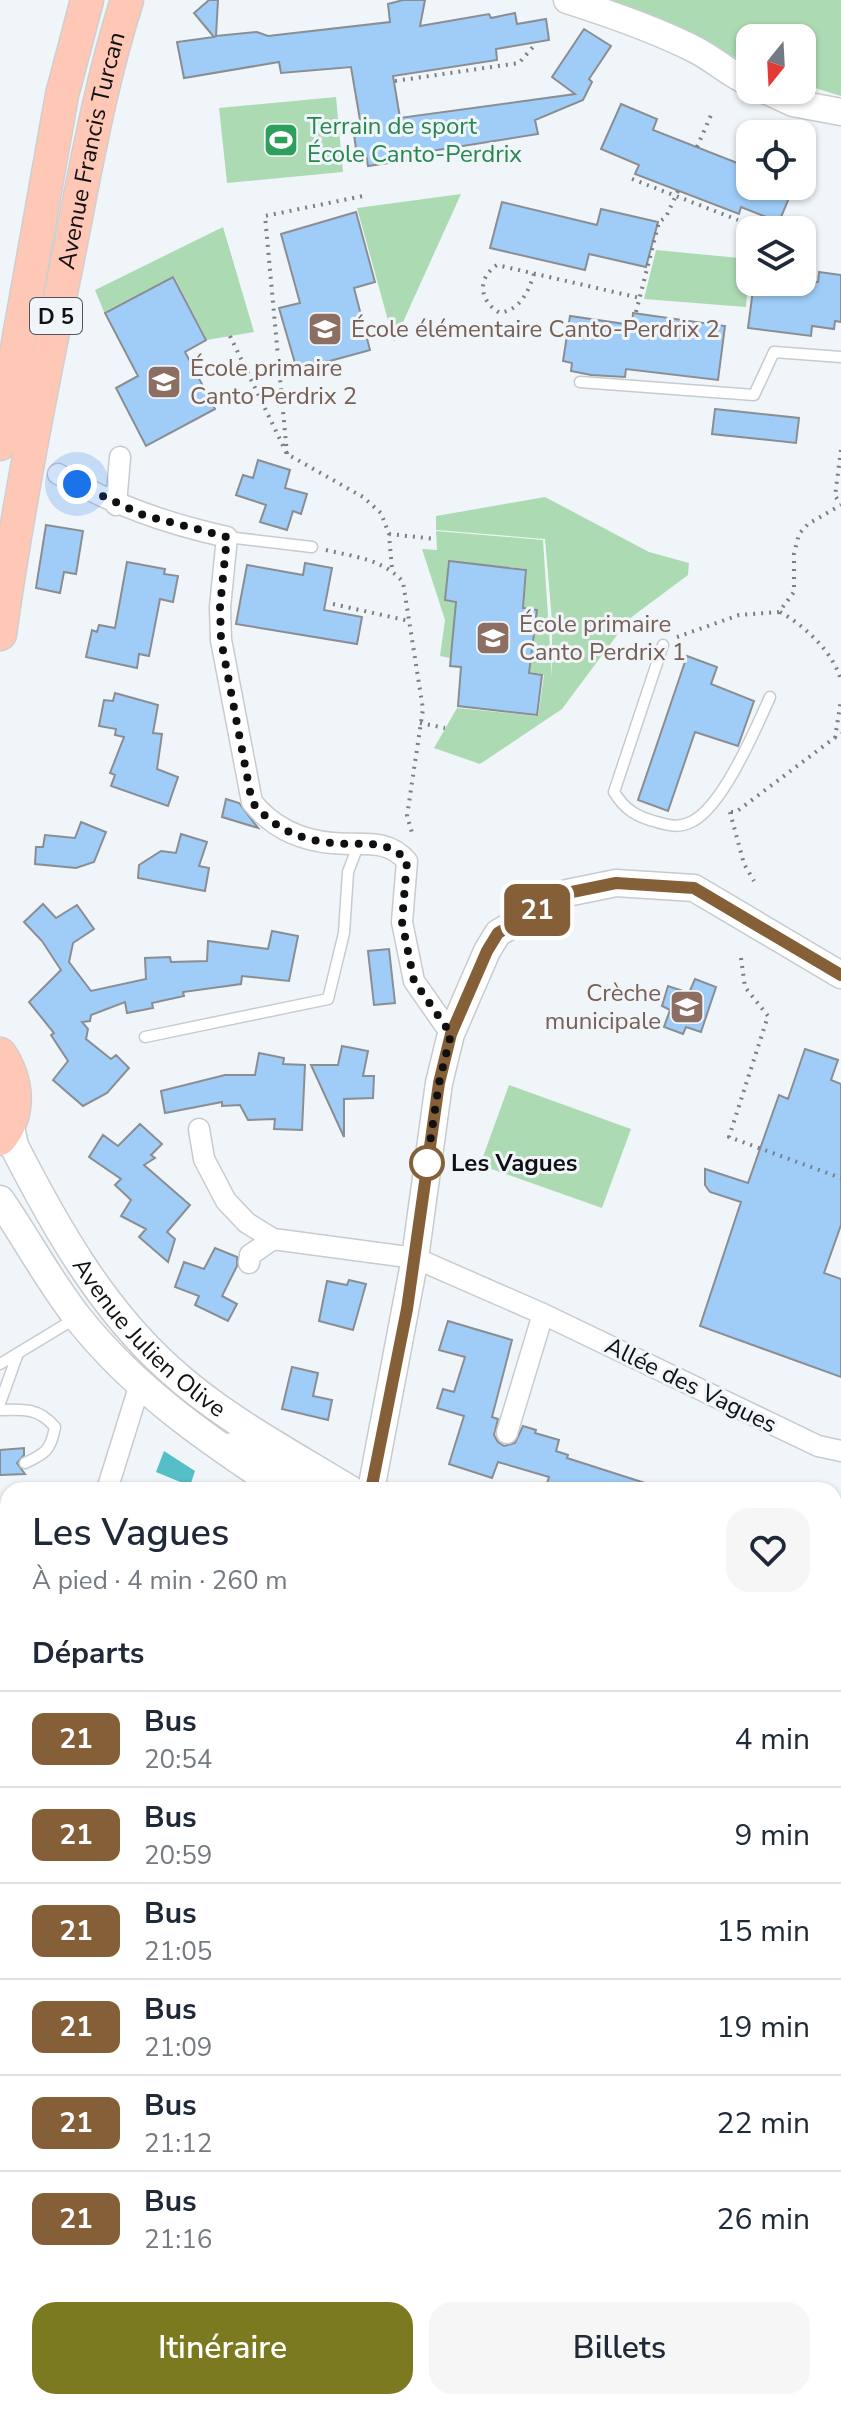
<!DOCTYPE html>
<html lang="fr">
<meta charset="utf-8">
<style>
body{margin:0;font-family:"Nunito Sans",sans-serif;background:#f6f6f7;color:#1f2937;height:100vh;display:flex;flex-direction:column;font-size:30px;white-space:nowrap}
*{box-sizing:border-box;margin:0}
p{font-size:26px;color:#747a83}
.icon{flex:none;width:44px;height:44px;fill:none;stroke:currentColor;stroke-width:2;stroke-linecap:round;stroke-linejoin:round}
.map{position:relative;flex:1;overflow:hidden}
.sheet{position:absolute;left:0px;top:1482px;width:842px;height:928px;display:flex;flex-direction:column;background:#fff;border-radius:24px 24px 0 0;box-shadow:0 2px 6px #0004}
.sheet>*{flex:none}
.badge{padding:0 16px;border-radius:12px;font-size:28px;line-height:52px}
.needle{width:52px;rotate:198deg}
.controls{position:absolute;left:736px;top:24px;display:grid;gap:16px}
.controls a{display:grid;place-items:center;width:80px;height:80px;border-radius:16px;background:#fff;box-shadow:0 2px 6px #0004;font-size:40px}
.you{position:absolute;width:40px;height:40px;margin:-20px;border:6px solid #fff;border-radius:50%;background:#1a73e8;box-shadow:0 0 0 12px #1a73e833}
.map>.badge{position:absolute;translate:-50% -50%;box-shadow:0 0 0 4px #fff}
h2{padding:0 32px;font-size:30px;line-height:72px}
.round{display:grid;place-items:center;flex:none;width:84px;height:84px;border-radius:24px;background:#f6f6f7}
.head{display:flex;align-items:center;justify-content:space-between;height:136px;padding:0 32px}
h1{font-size:38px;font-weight:600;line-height:60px}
.cta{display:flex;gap:16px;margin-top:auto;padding:16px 32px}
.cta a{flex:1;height:92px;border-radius:24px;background:#7c7a20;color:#fff;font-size:32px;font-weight:600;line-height:92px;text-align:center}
.cta a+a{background:#f6f6f7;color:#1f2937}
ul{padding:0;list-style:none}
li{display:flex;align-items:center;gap:24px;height:96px;padding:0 32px;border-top:2px solid #e0e1e3}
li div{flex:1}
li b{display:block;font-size:30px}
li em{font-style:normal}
li .badge{min-width:88px;font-weight:700;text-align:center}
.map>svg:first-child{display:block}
.commercial{fill:#f1e5f9}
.green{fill:#acdbb3}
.forest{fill:#81bf8c}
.water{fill:#56bec7}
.building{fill:#9fcdf8;stroke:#8a8e92;stroke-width:2}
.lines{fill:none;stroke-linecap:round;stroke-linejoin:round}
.service-casing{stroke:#c7cbd0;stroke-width:13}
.minor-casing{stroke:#c7cbd0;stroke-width:23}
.tertiary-casing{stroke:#c7cbd0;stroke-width:29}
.secondary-casing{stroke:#c7cbd0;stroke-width:31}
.primary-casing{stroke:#cfcfd0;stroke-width:35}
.path{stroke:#7c7f82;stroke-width:4;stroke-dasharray:2 6;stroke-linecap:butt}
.service{stroke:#fff;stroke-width:10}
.minor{stroke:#fff;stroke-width:20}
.tertiary{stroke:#fff;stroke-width:26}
.secondary{stroke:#fff;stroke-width:28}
.primary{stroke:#fec7b6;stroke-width:32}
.line-casing{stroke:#fff;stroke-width:18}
.line{stroke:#845f38;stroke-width:12}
.walk{stroke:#0f1012;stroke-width:8;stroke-dasharray:0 14.4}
.stop-dot{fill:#fff;stroke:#845f38;stroke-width:4}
.labels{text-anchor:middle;stroke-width:6;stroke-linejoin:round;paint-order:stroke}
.shield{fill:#f0f5f9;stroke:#525557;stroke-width:2}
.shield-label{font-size:22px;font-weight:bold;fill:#0f1012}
.leisure-label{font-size:24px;fill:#27864d;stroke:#f0f5f9;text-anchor:start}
.street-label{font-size:24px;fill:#0f1012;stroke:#f0f5f9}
.education-label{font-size:24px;fill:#785e54;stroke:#f0f5f9;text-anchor:start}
.stop-label{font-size:24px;font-weight:bold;fill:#0f1012;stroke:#f0f5f9;text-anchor:start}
</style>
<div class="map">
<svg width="841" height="2410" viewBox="0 0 841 2410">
<rect width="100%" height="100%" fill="#f0f5f9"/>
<path class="commercial" d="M0 1998 8 2001V2402H173L176 2410H0Z
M297 2402H492L507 2410H290Z"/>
<path class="green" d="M612 0H841V96L802 84V38H750V64Z
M336 97 343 172 227 183 219 108Z
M461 194 394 342 357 208Z
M223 227 254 332 207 340 174 276 104 312 95 290Z
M656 250 750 259 746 307 644 299Z
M545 497 649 552 689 563 688 575 629 619 562 709 480 764 434 748 457 708 538 716 544 675 530 672 537 610 524 608 527 569 448 561 445 600 456 602 450 658 440 656 445 620 422 549 437 550 436 531 543 540 552 677V621L545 539 436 530V516Z
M509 1085 631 1129 602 1208 480 1165Z"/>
<path class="forest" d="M841 2232V2410H618L601 2402H834V2240Z"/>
<path class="water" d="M164 1451 195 1471 190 1486 156 1472Z"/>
<path class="building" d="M209 0H218L216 36 257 32 268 36 390 22 388 4 403 0H425L420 26 489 14 491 18 515 13 517 24 546 19 549 40 496 49 497 60 393 76 400 118 575 94 552 77 584 29 611 46 589 79 592 82 583 100 535 120 538 134 406 155 408 160 368 166 366 154 357 156 353 127 361 126 351 67 281 73 279 62 184 78 177 42 214 37 194 13Z
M621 104 657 119 653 130 750 168V186H794L779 222 741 207 739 214 635 174 639 165 601 149Z
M502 202 597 225 601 209 658 222 646 267 589 254 585 270 490 248Z
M356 212 375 282 354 288 370 350 297 370 279 308 300 303 281 234Z
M819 272 841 275V322L835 321 834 329 812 326 811 336 748 328 754 282H818Z
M173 277 206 340 185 352 215 409 146 446 116 388 138 376 105 313Z
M633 313 725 326 718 380 626 369 625 377 591 375 571 371 572 363 563 361 570 316 632 325Z
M715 409 799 418 796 443 712 434Z
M258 460 290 470 285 488 307 494 301 514 293 511 287 530 260 522 266 505 236 495 243 475 253 478Z
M46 525 83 531 76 574 64 572 60 593 36 588Z
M449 561 526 570 523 608 537 610 529 673 542 675 537 715 458 706 461 667 450 666 456 602 445 600Z
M127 562 165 569 164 574 178 576 173 602 160 599 149 656 139 654 137 668 86 657 92 630 97 632 99 625 115 628Z
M305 563 332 568 324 610 362 617 357 644 236 624 247 565 303 575Z
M687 656 717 667 711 684 754 701 738 746 695 732 668 811 638 800Z
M115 693 158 705 153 733 162 734 157 769 178 777 168 806 111 786 115 775 110 773 124 737 115 735 116 729 99 726 104 700 113 701Z
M226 799 239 803 258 828 222 817Z
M81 822 106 832 94 862 76 868 35 864 36 847H43L45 835 75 838Z
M181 834 207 842 199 866 209 868 205 891 138 878 139 865 161 851 176 853Z
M43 904 56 918 77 905 94 929 73 943 69 962 91 991 146 979 145 958 170 957 171 962 207 961 208 941 268 949 272 931 298 936 289 981 242 976 241 984 183 992 184 996 152 1003 153 1008 127 1013 125 1002 91 1015 90 1021 82 1022 88 1029 86 1039 111 1059 116 1055 129 1068 107 1093 83 1106 53 1080 68 1061 51 1035 54 1033 29 1002 61 970 42 941 24 922Z
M389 949 395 1003 374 1005 368 951Z
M695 979 716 987 701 1032 686 1027 683 1034 664 1027 670 1010 662 1006 668 986 689 993Z
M342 1046 368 1051 363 1076H374L373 1098 344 1099V1137L311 1065H338Z
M805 1049 838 1060 831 1080 841 1084V1225L824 1273 841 1279V1377L700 1326 741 1202 710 1192 705 1185V1169L748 1183 779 1095 788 1099Z
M259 1053 284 1058 283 1064 305 1065 302 1130 274 1129 275 1119 248 1120 240 1105 222 1106V1102L165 1113 161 1091 225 1075H255Z
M140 1124 162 1144 151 1155 155 1158 144 1165 190 1205 167 1232 175 1239 168 1262 139 1237 146 1229 121 1216 131 1200 115 1185 121 1179 89 1157 103 1135 118 1146Z
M215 1248 237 1257V1266L222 1296 237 1304 228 1321 195 1305 199 1296 175 1287 184 1262 204 1269Z
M349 1280 366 1284 353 1330 319 1321 327 1281 347 1285Z
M448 1321 512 1340 492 1417 498 1419 494 1435 498 1442 504 1446 515 1443 523 1426 536 1430 535 1433 559 1440 556 1451 568 1455 567 1458 648 1484 647 1490H545L549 1477 498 1462 492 1478 449 1464 464 1416 437 1408 443 1389 454 1392 465 1357 439 1350Z
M292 1367 318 1373 313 1396 332 1400 328 1420 282 1409Z
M24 1448V1455L17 1463 25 1474 0 1475V1450Z"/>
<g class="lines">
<g class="service-casing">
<path id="service" d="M580 382 754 395 774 352 841 357
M227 537 312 547
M663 645 614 792C625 810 637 817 657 822 670 826 680 828 693 821 724 804 756 728 770 697
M145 1037 328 999 344 933 348 872 359 843
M0 1364 76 1318
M0 1403 17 1356
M0 1410C24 1409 39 1408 55 1427 51 1450 45 1454 25 1463
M0 2083 8 2089
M0 2102 8 2103
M0 2114 8 2120
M0 2230 8 2237
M428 2402 443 2410
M328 2410 333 2402"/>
</g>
<g class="minor-casing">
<path id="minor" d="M58 474C115 505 164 523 227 537L220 607 221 640 252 802C272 827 299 840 332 843 360 846 386 837 407 861L402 922 414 981 451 1034
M116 505 120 457
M199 1129 204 1159 226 1201 247 1223 273 1239 415 1258 543 1314 818 1446 841 1451
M249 1263 250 1255 273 1239
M507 1433 543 1314
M107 1490 140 1384
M0 1520 8 1523"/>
</g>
<g class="tertiary-casing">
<path id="tertiary" d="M567 0C611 14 655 29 696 50 715 60 730 74 750 83
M765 90 793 103 841 112
M232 1446 323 1490
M371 1490 415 1258 439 1083 451 1034 487 951 498 933 567 893 616 883 694 888 841 975
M204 2402 229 2405 240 2402
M524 2402 539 2410
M572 2402 587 2410
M60 2410 75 2402
M109 2410 124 2402"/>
</g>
<g class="secondary-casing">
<g id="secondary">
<path id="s1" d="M10 1127 14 1146C55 1226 100 1306 167 1367 221 1417 288 1452 350 1490"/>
<path d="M0 1200C27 1239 49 1281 78 1318 135 1390 208 1440 284 1490"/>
<path d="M834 1792 841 1798"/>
<path d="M834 1840 841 1846"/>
</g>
</g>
<g class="primary-casing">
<g id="primary">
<path d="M0 444 62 95 87 0"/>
<path id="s2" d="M0 634C17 511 41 389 66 268 84 178 99 88 127 0"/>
<path d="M0 1054C18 1081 21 1113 0 1139"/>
</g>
</g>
<path class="path" d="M395 81 519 63 533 47
M697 147 712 113
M632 179 738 220
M534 274C528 292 521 309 500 313 480 302 476 279 497 265L640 298
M636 312 659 222 666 217 678 191
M230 336 287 454 363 497 381 513 389 534 392 569
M841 450 835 496 841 504
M287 454 265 216 363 196
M389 534 436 539
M326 550C355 557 383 559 403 582L423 709 407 816 413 836
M333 604 409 621
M780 612C804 625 833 652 841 680
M677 637 739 615 779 612 794 592V554L799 534 808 524 841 505
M420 723 445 728
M835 738 841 700
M730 812 744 864 754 881
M731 812H736L841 733
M741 958 745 987 768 1016 729 1137 841 1178
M834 2021 841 2017
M834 2235 841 2228"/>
<use href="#service" class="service"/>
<use href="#minor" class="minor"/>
<use href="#tertiary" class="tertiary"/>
<use href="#secondary" class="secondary"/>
<use href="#primary" class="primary"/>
</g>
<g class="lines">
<g class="line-casing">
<path id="line" d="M371 1490 407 1309 439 1083 451 1034 487 951 498 933 567 893 616 883 694 888 841 975"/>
</g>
<use href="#line" class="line"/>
<path class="walk" d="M77 484 143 515 227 537 220 607 221 640 252 802C272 827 299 840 332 843 360 846 386 837 407 861L402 922 414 981 451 1034 439 1083 427 1163"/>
</g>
<defs>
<g id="stadium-square" transform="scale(1.8)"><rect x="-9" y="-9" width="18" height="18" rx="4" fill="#2e9e5b" stroke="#f0f5f9"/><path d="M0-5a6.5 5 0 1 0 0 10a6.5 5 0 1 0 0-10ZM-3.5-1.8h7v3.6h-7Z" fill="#fff"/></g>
<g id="school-square" transform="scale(1.8)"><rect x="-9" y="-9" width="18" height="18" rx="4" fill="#8d6e63" stroke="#f0f5f9"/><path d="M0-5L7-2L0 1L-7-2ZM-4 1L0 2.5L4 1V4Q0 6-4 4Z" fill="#fff"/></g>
</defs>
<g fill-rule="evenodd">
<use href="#stadium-square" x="281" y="140"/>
<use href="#school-square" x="325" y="329"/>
<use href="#school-square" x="164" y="382"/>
<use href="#school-square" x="493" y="638"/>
<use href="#school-square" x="687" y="1007"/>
</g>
<circle class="stop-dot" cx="427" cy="1163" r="16"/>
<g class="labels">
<rect class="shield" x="30" y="298" width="52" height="36" rx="6"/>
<g class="shield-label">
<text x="56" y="324">D 5</text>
</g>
<g class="leisure-label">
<text x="307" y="134">Terrain de sport<tspan x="307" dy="28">École Canto-Perdrix</tspan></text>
</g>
<g class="street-label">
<text dy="8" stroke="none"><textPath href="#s2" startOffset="492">Avenue Francis Turcan</textPath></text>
<text dy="8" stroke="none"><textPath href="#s1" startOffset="256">Avenue Julien Olive</textPath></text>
<text transform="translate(691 1385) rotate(26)" y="8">Allée des Vagues</text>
</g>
<g class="education-label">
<text x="351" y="337">École élémentaire Canto-Perdrix 2</text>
<text x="190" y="376">École primaire<tspan x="190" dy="28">Canto Perdrix 2</tspan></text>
<text x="519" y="632">École primaire<tspan x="519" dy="28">Canto Perdrix 1</tspan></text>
<text x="661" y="1001" text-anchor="end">Crèche<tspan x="661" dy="28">municipale</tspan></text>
</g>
<g class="stop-label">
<text x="451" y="1171">Les Vagues</text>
</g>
</g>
</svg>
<div class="controls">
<a><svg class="needle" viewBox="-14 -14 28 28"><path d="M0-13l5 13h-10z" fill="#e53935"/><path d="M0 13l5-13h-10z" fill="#747a83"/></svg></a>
<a><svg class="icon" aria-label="locate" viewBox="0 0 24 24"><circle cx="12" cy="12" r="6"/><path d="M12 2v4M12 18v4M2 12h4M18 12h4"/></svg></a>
<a><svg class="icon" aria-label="layers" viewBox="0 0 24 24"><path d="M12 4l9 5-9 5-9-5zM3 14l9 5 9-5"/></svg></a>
</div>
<div class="you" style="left:77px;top:484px"></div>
<b class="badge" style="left:537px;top:910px;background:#845f38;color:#fff">21</b>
<section class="sheet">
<div class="head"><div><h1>Les Vagues</h1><p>À pied · 4 min · 260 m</p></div><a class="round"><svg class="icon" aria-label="heart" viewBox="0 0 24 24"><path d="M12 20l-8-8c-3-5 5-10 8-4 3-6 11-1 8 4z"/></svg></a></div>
<h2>Départs</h2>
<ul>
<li><span class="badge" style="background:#845f38;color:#fff">21</span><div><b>Bus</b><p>20:54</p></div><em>4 min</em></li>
<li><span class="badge" style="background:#845f38;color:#fff">21</span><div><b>Bus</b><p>20:59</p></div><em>9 min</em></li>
<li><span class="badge" style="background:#845f38;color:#fff">21</span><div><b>Bus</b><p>21:05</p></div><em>15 min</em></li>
<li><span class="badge" style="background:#845f38;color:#fff">21</span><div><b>Bus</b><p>21:09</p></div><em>19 min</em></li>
<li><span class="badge" style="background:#845f38;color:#fff">21</span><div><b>Bus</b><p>21:12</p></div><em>22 min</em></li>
<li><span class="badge" style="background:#845f38;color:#fff">21</span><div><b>Bus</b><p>21:16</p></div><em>26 min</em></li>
</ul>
<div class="cta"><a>Itinéraire</a><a>Billets</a></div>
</section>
</div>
